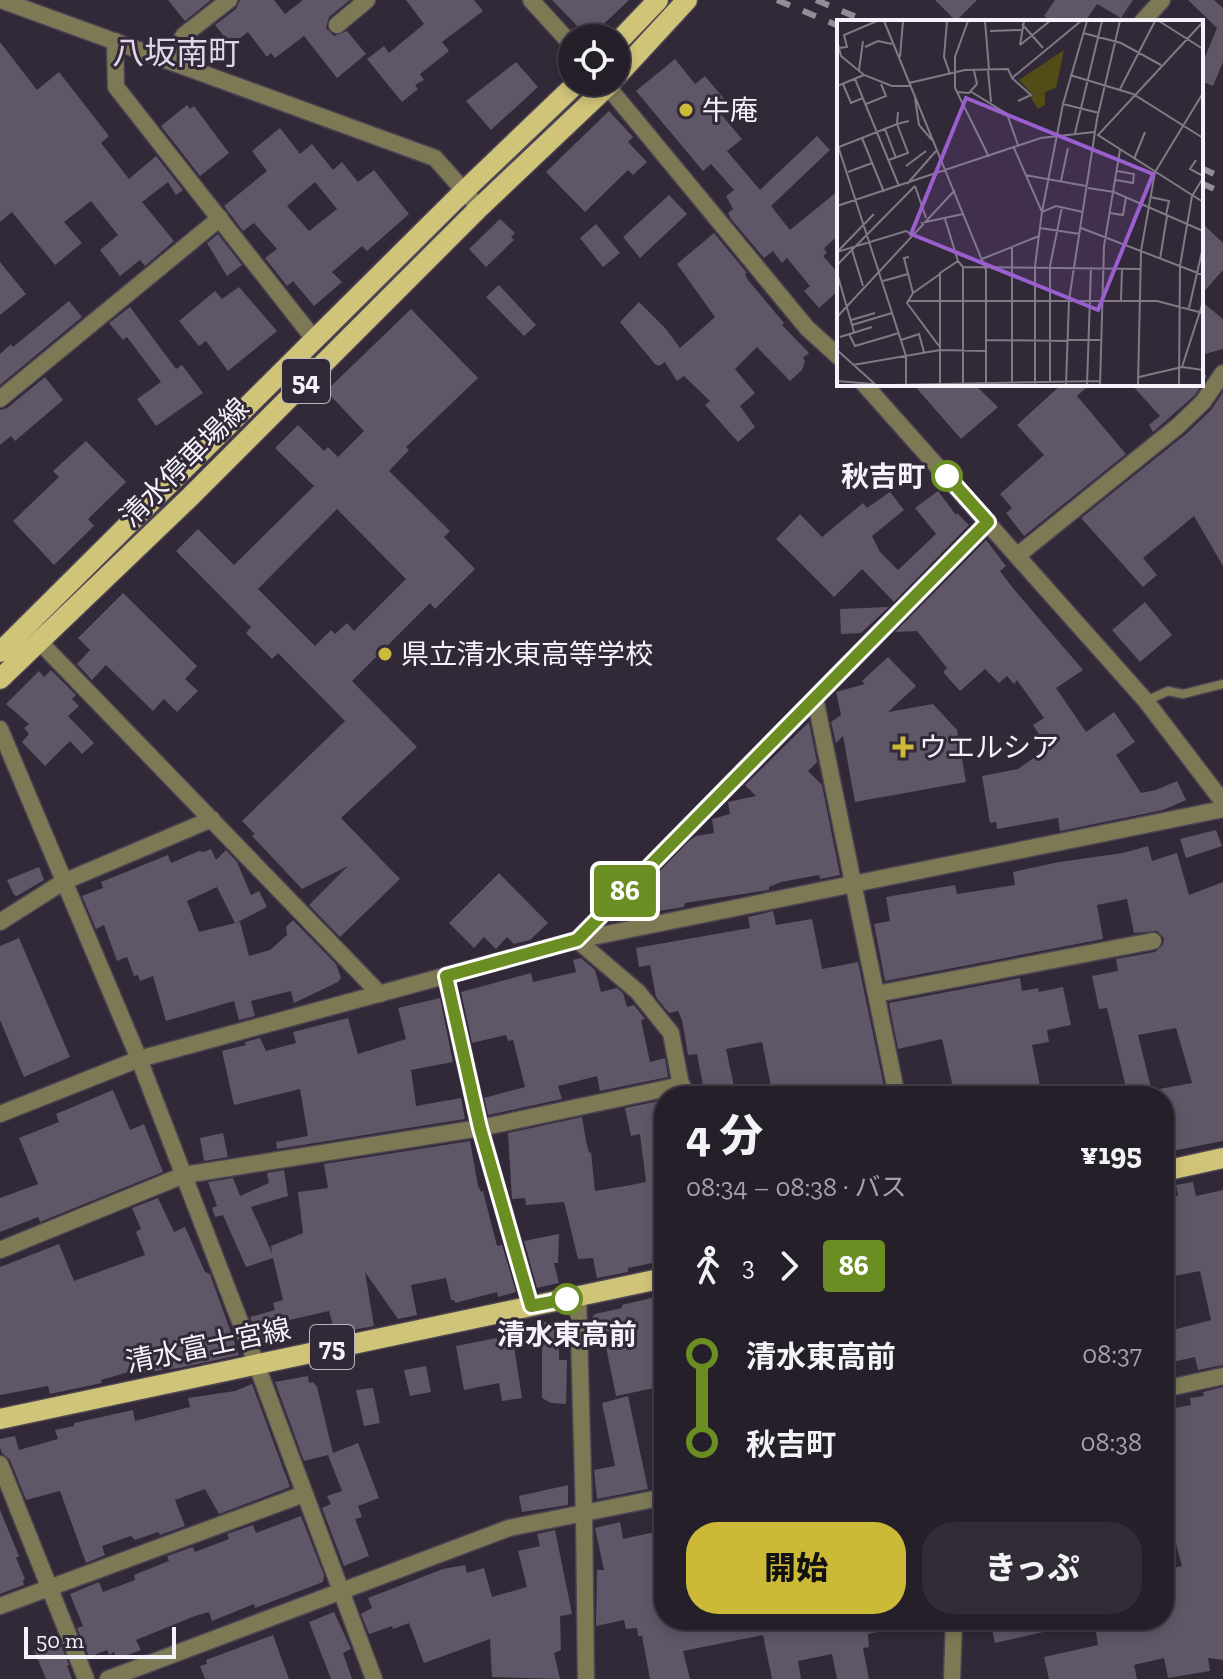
<!DOCTYPE html>
<html lang="ja">
<meta charset="utf-8">
<style>
body{margin:0;font-family:"Zilla Slab","Noto Sans JP",serif;background:#312c36;color:#f1f3f6;height:100vh;display:flex;flex-direction:column;font-size:30px;white-space:nowrap}
*{box-sizing:border-box;margin:0}
p{font-size:26px;color:#a3a2a8}
.icon{flex:none;width:44px;height:44px;fill:none;stroke:currentColor;stroke-width:2;stroke-linecap:round;stroke-linejoin:round}
.map{position:relative;flex:1;overflow:hidden}
.details{position:absolute;left:654px;top:1086px;width:520px;height:544px;display:flex;flex-direction:column;background:#251f2a;border-radius:32px;box-shadow:0 4px 12px #0003,0 0 0 2px #423d47}
.details>*{flex:none}
.badge{padding:0 16px;border-radius:6px;font-size:28px;line-height:52px}
.controls{position:absolute;left:558px;top:24px;display:grid;gap:16px}
.controls a{display:grid;place-items:center;width:72px;height:72px;border-radius:50%;background:#251f2a;box-shadow:0 4px 12px #0003,0 0 0 2px #423d47;font-size:40px}
.scale{position:absolute;left:24px;bottom:20px;width:152px;box-sizing:border-box;padding-left:8px;border:4px solid #f6f2fc;border-top:0;font-size:22px;line-height:28px;white-space:nowrap;color:#f6f2fc;-webkit-text-stroke:6px #312938;paint-order:stroke}
.map>.badge{position:absolute;translate:-50% -50%;box-shadow:0 0 0 4px #fff}
.legs{display:flex;align-items:center;gap:12px;height:88px;padding:0 32px;font-size:26px}
.legs p{margin-inline-start:auto}
.summary{display:flex;align-items:center;justify-content:space-between;height:136px;padding:0 32px}
h1{font-size:44px;font-weight:800;line-height:60px}
.action{display:flex;gap:16px;margin-top:auto;padding:16px 32px}
.action a{flex:1;height:92px;border-radius:32px;background:#ccb938;color:#111;font-size:32px;font-weight:800;line-height:92px;text-align:center}
.action a+a{background:#312c36;color:#f1f3f6}
ul{padding:0 32px;list-style:none}
li{display:flex;align-items:center;gap:28px;height:88px;font-size:30px}
li i{display:grid;place-items:center;width:12px;height:100%;margin:0 10px;background:currentColor}
li i::after{content:'';width:20px;height:20px;margin:-10px;border:6px solid;border-radius:50%;background:#251f2a}
li p{margin-inline-start:auto}
li:first-child i{background:linear-gradient(#0000 50%,currentColor 0)}
li:last-child i{background:linear-gradient(currentColor 50%,#0000 0)}
.map>svg:first-child{display:block}
.building{fill:#5f5767;fill-rule:evenodd}
.lines{fill:none;stroke-linecap:round;stroke-linejoin:round}
.service-casing{stroke:#4d4553;stroke-width:11}
.minor-casing{stroke:#4d4553;stroke-width:19}
.tertiary-casing{stroke:#4d4553;stroke-width:19}
.primary-casing{stroke:#4d4553;stroke-width:23}
.service{stroke:#7e7955;stroke-width:8}
.minor{stroke:#7e7955;stroke-width:16}
.tertiary{stroke:#7e7955;stroke-width:16}
.primary{stroke:#d0c479;stroke-width:20}
.rail{stroke:#938d99;stroke-width:6;stroke-dasharray:14 14;stroke-linecap:butt}
.line-1-casing{stroke:#fff;stroke-width:18}
.line-1{stroke:#6b8e23;stroke-width:12}
.poi-dot{fill:#ccb938;stroke:#312938;stroke-width:3}
.stop-1-dot{fill:#fff;stroke:#6b8e23;stroke-width:4}
.labels{text-anchor:middle;stroke-width:6;stroke-linejoin:round;paint-order:stroke}
.shield{fill:#312938;stroke:#bbb6c1;stroke-width:2}
.shield-label{font-size:26px;font-weight:bold;fill:#f6f2fc}
.poi-label{font-size:28px;fill:#f6f2fc;stroke:#312938;text-anchor:start}
.street-label{font-size:28px;fill:#f6f2fc;stroke:#312938}
.stop-label{font-size:28px;font-weight:bold;fill:#f6f2fc;stroke:#312938;text-anchor:end}
.quarter-label{font-size:32px;fill:#dfd6e9;stroke:#312938}
.inset-road{fill:none;stroke:#807986;stroke-width:2}
.view{fill:#9a5ece;fill-opacity:0.15;stroke:#9a5ece;stroke-width:4}
.inset-edge{fill:none;stroke:#f6f2fc;stroke-width:4}
</style>
<div class="map">
<svg width="1223" height="1679" viewBox="0 0 1223 1679">
<rect width="100%" height="100%" fill="#312938"/>
<path class="building" d="M168 0H211L185 21Z
M240 0H274L285 14 303 0H350L329 17 326 28 334 36 347 31 366 54 337 78 304 36 275 58 271 53 267 57 248 32 231 45 215 25 236 9Z
M406 0H474L483 11 442 42 449 51 420 74 424 80 415 85 418 89 402 102 367 59 384 46 389 53 424 24Z
M552 0H629L589 38Z
M935 0H977L956 21Z
M1055 0H1133L1121 18 1097 4 1085 22H1053L1044 16Z
M1188 0H1214L1223 8V62L1213 86 1201 81V55L1205 57 1217 28Z
M0 42 37 90 59 72 109 136 101 143 129 179 156 156 183 190 176 195 168 182 142 202 174 241 145 266 140 260 120 276 100 250 118 235 91 201 64 222 82 243 55 265 12 212 0 222Z
M675 59 695 84 705 76 724 99 714 106 742 139 727 151 760 190 817 136 830 150 771 206 790 230 839 190V235L824 248 827 253 823 256 839 274V290L819 308 804 291 810 286 787 258 782 263 773 251 764 258 731 219 728 213 733 209 726 196 734 190 711 164 703 171 636 91Z
M516 62 538 87 491 130 466 101Z
M187 105 190 109 194 106 229 153 200 176 161 126Z
M609 111 633 137 628 142 647 162 633 175 628 170 585 212 546 172Z
M280 128 300 154 312 144 333 170 342 162 358 182 374 170 409 214 367 251 362 246 332 272 342 282 314 306 293 281 287 286 265 258 277 249 254 223 243 231 224 206 267 171 252 151ZM315 182 337 209 309 231 287 206Z
M669 195 687 214 640 258 623 237Z
M500 219 515 233 511 237 514 240 486 267 469 249Z
M1201 222 1223 243V270L1201 295Z
M596 224 620 253 603 267 580 238Z
M714 233 747 273 745 274 748 280 784 323 782 325 809 353 803 358 805 361 802 370 790 381 757 347 735 369 755 393 740 406 755 427 738 442 705 405 710 401 684 376 677 381 665 362 659 366 655 364 620 322 639 302 666 329 680 348 715 317 677 264Z
M218 234 242 265 227 276 207 243Z
M0 262 26 294 0 315Z
M499 285 536 325 524 336 486 297Z
M239 287 277 331 228 371 206 341 199 346 179 321 215 291 222 299Z
M69 301 82 317 0 385V354L11 344 13 347Z
M1201 301 1223 319V349L1201 355Z
M130 307 176 369 182 365 203 393 156 426 137 399 161 382 127 337 123 340 109 323Z
M411 309 478 378 406 447 409 450 389 471 450 531 444 537 475 569 435 609 430 603 352 681 417 747 341 818 400 879 340 937 309 905 348 866 302 889 252 836 255 834 242 821 345 721 278 653 272 659 246 633 251 627 176 551 198 529 234 565 314 486 275 448 298 425 324 451 328 447 338 457 364 431 326 391ZM337 509 406 579 354 631 347 623 335 634 331 630 315 646 258 589Z
M1201 370 1207 376 1195 395 1153 432 1149 425 1160 416 1131 384H1201Z
M45 377 63 400 15 441 11 436 0 445V410L7 408Z
M913 384H974L998 407 961 439Z
M1062 384H1090L1077 396 1126 454 1024 536 1006 513 1012 508 1000 494 1044 455 1017 425Z
M1223 392V566L1194 516 1143 558 1157 575 1143 587 1081 518 1186 434 1211 410Z
M86 441 126 482 88 519 94 526 54 565 13 521 59 477 53 471Z
M938 491 956 515 957 513 969 525 894 602 862 569 834 597 776 539 800 514 822 537 863 503 867 508 890 492 904 510 872 536 880 552 898 570 936 534 915 508Z
M986 540 1006 566 1000 571 1012 587 1083 670 1056 688 1086 732 1114 712 1135 742 1116 755 1141 793 1156 790 1177 781 1186 800 1163 810 1060 831 1058 818 997 829 996 822 990 823 982 776 1018 769 1048 748 1033 725 1044 718 1017 680 1014 684 1007 676 999 683 985 669 960 691 943 672 947 668 917 631 895 632Z
M123 593 197 666 185 679 198 691 177 712 164 699 153 711 106 665 92 680 77 664 90 650 78 638Z
M1145 602 1172 635 1140 662 1112 630Z
M889 607 861 633 841 634 840 609Z
M888 657 916 686 888 712 933 704 957 730 966 782 855 802 843 736 836 743 831 722 841 715 836 692 865 684 862 681Z
M51 670 76 695 72 699 79 706 68 716 94 743 82 754 70 741 45 766 22 742 29 734 24 728 29 724 6 704 39 671 44 677Z
M809 722 817 762 808 771 822 785 840 875 820 879 819 875 781 882 769 887V890L685 903 684 907 638 914V916L610 922 689 841 696 836 714 833 712 819 730 814 728 802 756 796 745 785Z
M1216 830 1222 846 1186 858 1180 839Z
M1148 846 1152 861 1177 853 1189 895 1223 882V1141L1172 1151 1164 1113V1096H1161L1159 1089 1192 1083 1176 1028 1138 1035 1153 1096H1128L1107 1008 1099 1009 1092 976 1118 971 1116 959 1155 952 1163 945 1164 938 1157 931 1134 933 1127 899 1097 905 1103 939 885 981 874 924 890 921 886 897 955 885 957 894 1015 885 1013 872 1059 862 1123 853Z
M211 849 216 860 226 850 237 862 251 895 259 891 267 907 236 923 240 922 249 956 270 950 287 935 286 927 293 920 336 964 341 978 338 982 294 1003 291 991 251 1001 255 1016 239 1020 234 1001 166 1021 153 976 140 981 138 975 134 976 127 957 117 961 104 925 96 929 82 896 103 888 101 882 168 855 171 863 199 851 204 852ZM217 887 235 923 199 932 187 901Z
M39 867 44 880 17 896 14 895 7 880Z
M499 873 548 923 530 940 514 944 507 937 496 949 484 937 474 948 449 923Z
M773 911 776 925 812 919 822 969 858 962 886 1096H773L762 1042 726 1049 736 1096H705L697 1054 688 1055 682 1020 678 1011 669 1013 656 997 650 965 639 967 636 948 750 928 748 917Z
M19 938 70 1057 24 1077 0 1020V946Z
M581 958 595 970 601 992 617 988 623 993 627 1007 634 1005 645 1019 641 1020 650 1062 665 1058 668 1077 600 1091 597 1076 558 1086 562 1099 488 1115 484 1098 525 1087 513 1040 508 1041 506 1035 472 1043 461 992 531 973 533 982 576 972 573 960Z
M1020 978 1022 991 1038 988 1039 992 1063 987 1071 1025 1047 1030 1049 1042 1032 1045 1042 1096H955L942 1039 898 1049 889 1003Z
M440 998 453 1062 411 1070 416 1106 461 1098 465 1119 277 1149 276 1142 308 1136 300 1089 234 1105 222 1051 246 1045 245 1042 260 1038 266 1051 296 1043 293 1032 348 1018 358 1054 406 1039 398 1008Z
M113 1090 130 1130 144 1124 163 1172 40 1222 38 1217 0 1232V1198L38 1184 19 1138 59 1122 56 1114Z
M664 1100V1241L658 1242 662 1261 628 1268V1272L597 1278 593 1258 578 1259 564 1202 526 1205 525 1198 512 1199 508 1133 582 1117 586 1141 589 1153 591 1152 595 1191 631 1185 646 1182 640 1134 631 1136 625 1108Z
M223 1133 228 1157 204 1161 200 1138Z
M470 1141 478 1186 481 1192 483 1191 497 1246 502 1245 516 1292 498 1297 497 1292 455 1303 454 1300H451L446 1278 411 1285 417 1315 398 1319 365 1272 374 1326 335 1333 329 1311 285 1321 290 1337 261 1346 250 1317 275 1310 273 1303 283 1300 273 1258 246 1267 223 1215 215 1217 212 1208 217 1206 208 1182 233 1178 240 1196 269 1183 267 1173 284 1170 288 1196 251 1207 272 1253 271 1246 303 1233 298 1192 328 1188 324 1164Z
M1193 1182 1196 1196 1223 1190V1365L1198 1370 1195 1357 1172 1362 1165 1332 1211 1320 1200 1271 1164 1278V1197L1178 1196 1176 1185Z
M158 1198 174 1232 185 1227 205 1272 210 1274 239 1355 179 1368 140 1373 139 1369 101 1380 102 1383 50 1394 48 1386 0 1395V1267L59 1244 74 1281 145 1255 136 1232 141 1229 132 1208Z
M559 1234 558 1263H554L559 1283 537 1288 524 1241Z
M664 1295V1386L616 1396 605 1342 598 1340 592 1317 595 1314 622 1308V1305Z
M542 1322H559V1360H567L566 1404 551 1403 542 1398Z
M497 1338V1342L513 1340 522 1398 502 1401 499 1383 464 1390 456 1346Z
M426 1366 431 1392 410 1396 404 1370Z
M308 1376 309 1383 313 1382 317 1387 333 1453 358 1443 379 1498 358 1506 362 1517 355 1519 369 1556 344 1566 322 1508 331 1504 327 1496 342 1491 328 1455 304 1461 275 1382Z
M252 1384 290 1487 219 1514 205 1489 175 1500 185 1526 160 1535 158 1532 135 1540 131 1536 102 1546 105 1555 86 1563 60 1491 26 1500 10 1460 2 1453 0 1448V1439L15 1436 19 1450 58 1439 55 1430 74 1426V1423L133 1410 135 1421 190 1407 188 1398 235 1391Z
M1223 1387V1660L1208 1658 1210 1671 1168 1678 1164 1658 1134 1665 1137 1679H1049L1044 1657 1098 1645 1094 1620H1164V1570L1182 1566 1165 1503 1175 1501 1164 1447V1410L1191 1405 1190 1398 1204 1396 1203 1392Z
M373 1388 380 1423 364 1426 356 1390Z
M628 1396 648 1489 597 1499 594 1470 615 1466 602 1403Z
M568 1485V1505L522 1512 519 1496Z
M0 1510 19 1556 16 1558 25 1579 23 1580 24 1585 0 1594Z
M301 1516 324 1575 323 1582 255 1608 254 1604 212 1621 209 1612 195 1616 136 1640 141 1650 117 1659 114 1652 109 1655 107 1650 89 1657 77 1628 83 1626 70 1594 99 1582 103 1592 135 1580 134 1575 169 1561 167 1556 193 1547 195 1552 229 1539 227 1534 253 1525 256 1533Z
M620 1522 623 1539 664 1530V1620H733L735 1629 750 1620H900L901 1627 868 1634 869 1647 863 1648 869 1679H837L832 1654 798 1661 801 1679H772L763 1635 683 1651 690 1679H650L642 1636H638L637 1628 626 1629 624 1620 596 1626 597 1570H604L595 1528Z
M555 1530 572 1614 560 1616 561 1650 554 1653 560 1679 492 1677 490 1639 424 1663 409 1623 393 1629 392 1626 369 1634 361 1614 372 1608 368 1598 443 1569 465 1565 467 1573 484 1568 492 1597 527 1587 518 1551 540 1546 537 1534Z
M334 1612 351 1649 343 1653 352 1679H331L309 1622Z
M1012 1620H1064L1065 1627 995 1643 991 1625Z
M57 1635 69 1665 67 1666 72 1679H46L34 1650 49 1644 47 1639Z
M273 1635 289 1679H205L200 1666 207 1664 206 1660Z"/>
<g class="lines">
<g class="service-casing">
<path id="service" d="M1146 701 1168 691 1183 694 1223 684"/>
</g>
<g class="minor-casing">
<path id="minor" d="M1142 22 1162 0
M337 25 367 0
M115 41 116 87 314 339
M170 61 184 35 229 0
M0 399 220 218
M1018 555 1178 426 1203 402 1223 373
M33 635 380 994
M815 698 897 1096
M0 729 139 1059 256 1363 374 1679
M0 922 63 882 212 819
M446 976 480 1128 531 1306
M876 994 1153 941
M683 1096 671 1033 638 992 577 940 988 522
M0 1250 184 1175 480 1128 682 1085
M578 1296 584 1514 586 1679
M1164 1389 1223 1376
M0 1464 86 1679
M0 1606 304 1494
M108 1679 509 1528 664 1497
M952 1679 954 1620"/>
</g>
<g class="tertiary-casing">
<path id="tertiary" d="M1 0 435 158 472 200
M531 0 572 45
M604 82 807 328 839 357
M864 384 1146 701 1223 802
M0 1114 139 1059 577 940 1223 809"/>
</g>
<g class="primary-casing">
<path id="primary" d="M616 44 658 0
M616 77 687 0
M0 652 465 190 578 82
M0 679 189 498 479 208 612 82
M1164 1171 1223 1158
M0 1419 664 1278"/>
</g>
<use href="#service" class="service"/>
<use href="#minor" class="minor"/>
<use href="#tertiary" class="tertiary"/>
<use href="#primary" class="primary"/>
<path class="rail" d="M777 0 839 26
M816 0 868 22
M1201 168 1223 178
M1201 183 1223 193"/>
</g>
<g class="lines">
<g class="line-1-casing">
<path id="line-1" d="M567 1299 531 1306 480 1128 446 976 577 940 988 522 947 476"/>
</g>
<use href="#line-1" class="line-1"/>
</g>
<g class="poi-dot">
<circle cx="686" cy="110" r="8"/>
<circle cx="385" cy="654" r="8"/>
<path d="M899 735h8v8h8v8h-8v8h-8v-8h-8v-8h8z"/>
</g>
<g class="stop-1-dot">
<circle cx="947" cy="476" r="14"/>
<circle cx="567" cy="1299" r="14"/>
</g>
<g class="labels">
<g class="shield">
<rect x="282" y="359" width="48" height="44" rx="6"/>
<rect x="310" y="1325" width="44" height="44" rx="6"/>
</g>
<g class="shield-label">
<text x="306" y="390">54</text>
<text x="332" y="1356">75</text>
</g>
<g class="poi-label">
<text x="702" y="120">牛庵</text>
<text x="401" y="664">県立清水東高等学校</text>
<text x="919" y="757">ウエルシア</text>
</g>
<g class="street-label">
<text transform="translate(184 462) rotate(-45)" y="10">清水停車場線</text>
<text transform="translate(208 1345) rotate(-12)" y="10">清水富士宮線</text>
</g>
<g class="stop-label">
<text x="925" y="486">秋吉町</text>
<text x="567" y="1344" text-anchor="middle">清水東高前</text>
</g>
<g class="quarter-label">
<text x="176" y="64">八坂南町</text>
</g>
</g>
<g transform="translate(837 20)">
<rect width="366" height="366" fill="#312938"/>
<path d="M227 30 219 68 208 72V85L201 89 193 76H197L182 60Z" fill="#544c17"/>
<path class="inset-road" d="M47 1 149 250V365M110 1 107 37 113 54M131 1 118 37V68L152 137M148 1 152 49M322 1 366 29M366 2 261 115 366 182M185 4 206 28M153 11 184 10M246 13 284 23 324 45M0 20 4 36 27 55 55 66H73M183 25 213 1M183 25 187 1M28 27 41 21 55 24M2 28 10 27 7 15 40 1M63 37 66 1M22 50 26 21M151 50 154 82M233 55 296 74 366 118M175 58 194 75 181 81M18 59 62 166M72 63 128 50 171 49 175 58 244 1M6 64 14 83 26 78M0 66 27 55M283 69 318 1M133 71 170 94 181 125M120 72 132 73 140 64 137 51M78 78 82 105 95 120M29 84 49 76 44 64M226 84 262 93M61 92 60 104 72 101M48 109 59 138M238 113 265 1M25 118 47 172M0 123 69 336V365M2 127 60 104 71 133 52 140M177 128 205 192 219 186 246 192M297 139 308 112M359 140 353 149 366 156M69 146 89 131M11 152 35 143M188 155 249 166M279 160 296 163 297 154 280 151M224 161 231 128M70 164 99 131M78 166 89 198M251 168 277 172 366 211M313 177 332 181 329 195M0 186 204 118 257 112M273 193 286 195 289 177M108 199 121 241M84 203 126 194M203 208 243 214M244 208 366 255M175 227V363M15 230 26 266M0 232 69 211 74 214M0 232 37 194M72 237 67 238 76 273 70 283 102 326M145 239 202 216M323 239 330 196M0 245 78 166M0 253 17 312M46 261 71 254M76 273 103 254M284 280 285 248M72 281H320L366 293M352 288 366 227M0 297 118 170M14 300 38 293M15 305 55 293M12 314 18 326 62 313M3 317 35 307M64 320 82 314 87 332M149 320 230 321M230 320H263M0 330 39 365M16 345 103 330 149 331M345 347 366 282M302 357 345 347 366 350M0 361 36 364M213 363V246L225 187M55 365 263 361M103 365V253L121 241 126 247M126 365V247L303 249M198 365V246L205 192 226 84 250 1M229 365 232 280 260 99 283 1M250 365 254 247M263 365 267 226 283 130M301 365 304 231 318 152 366 73M342 365 343 246 355 176 366 158"/>
<path class="view" d="M129 78 316 154 261 290 74 214Z"/>
<rect width="366" height="366" class="inset-edge"/>
</g>
</svg>
<div class="controls">
<a><svg class="icon" aria-label="locate" viewBox="0 0 24 24"><circle cx="12" cy="12" r="6"/><path d="M12 2v4M12 18v4M2 12h4M18 12h4"/></svg></a>
</div>
<div class="scale">50 m</div>
<b class="badge" style="left:625px;top:891px;background:#6b8e23;color:#fff">86</b>
<section class="details">
<div class="summary"><div><h1>4 分</h1><p>08:34 – 08:38 · バス</p></div><b>¥195</b></div>
<div class="legs"><svg class="icon" aria-label="walk" viewBox="0 0 24 24"><circle cx="13" cy="4" r="2"/><path d="M13 8l-2 6 4 7M11 14l-3 7M7 12l3-4h3l4 4"/></svg>3<svg class="icon" aria-label="forward" viewBox="0 0 24 24"><path d="M9 5l7 7-7 7"/></svg><b class="badge" style="background:#6b8e23;color:#fff">86</b></div>
<ul>
<li><i style="color:#6b8e23"></i><b>清水東高前</b><p>08:37</p></li>
<li><i style="color:#6b8e23"></i><b>秋吉町</b><p>08:38</p></li>
</ul>
<div class="action"><a>開始</a><a>きっぷ</a></div>
</section>
</div>
